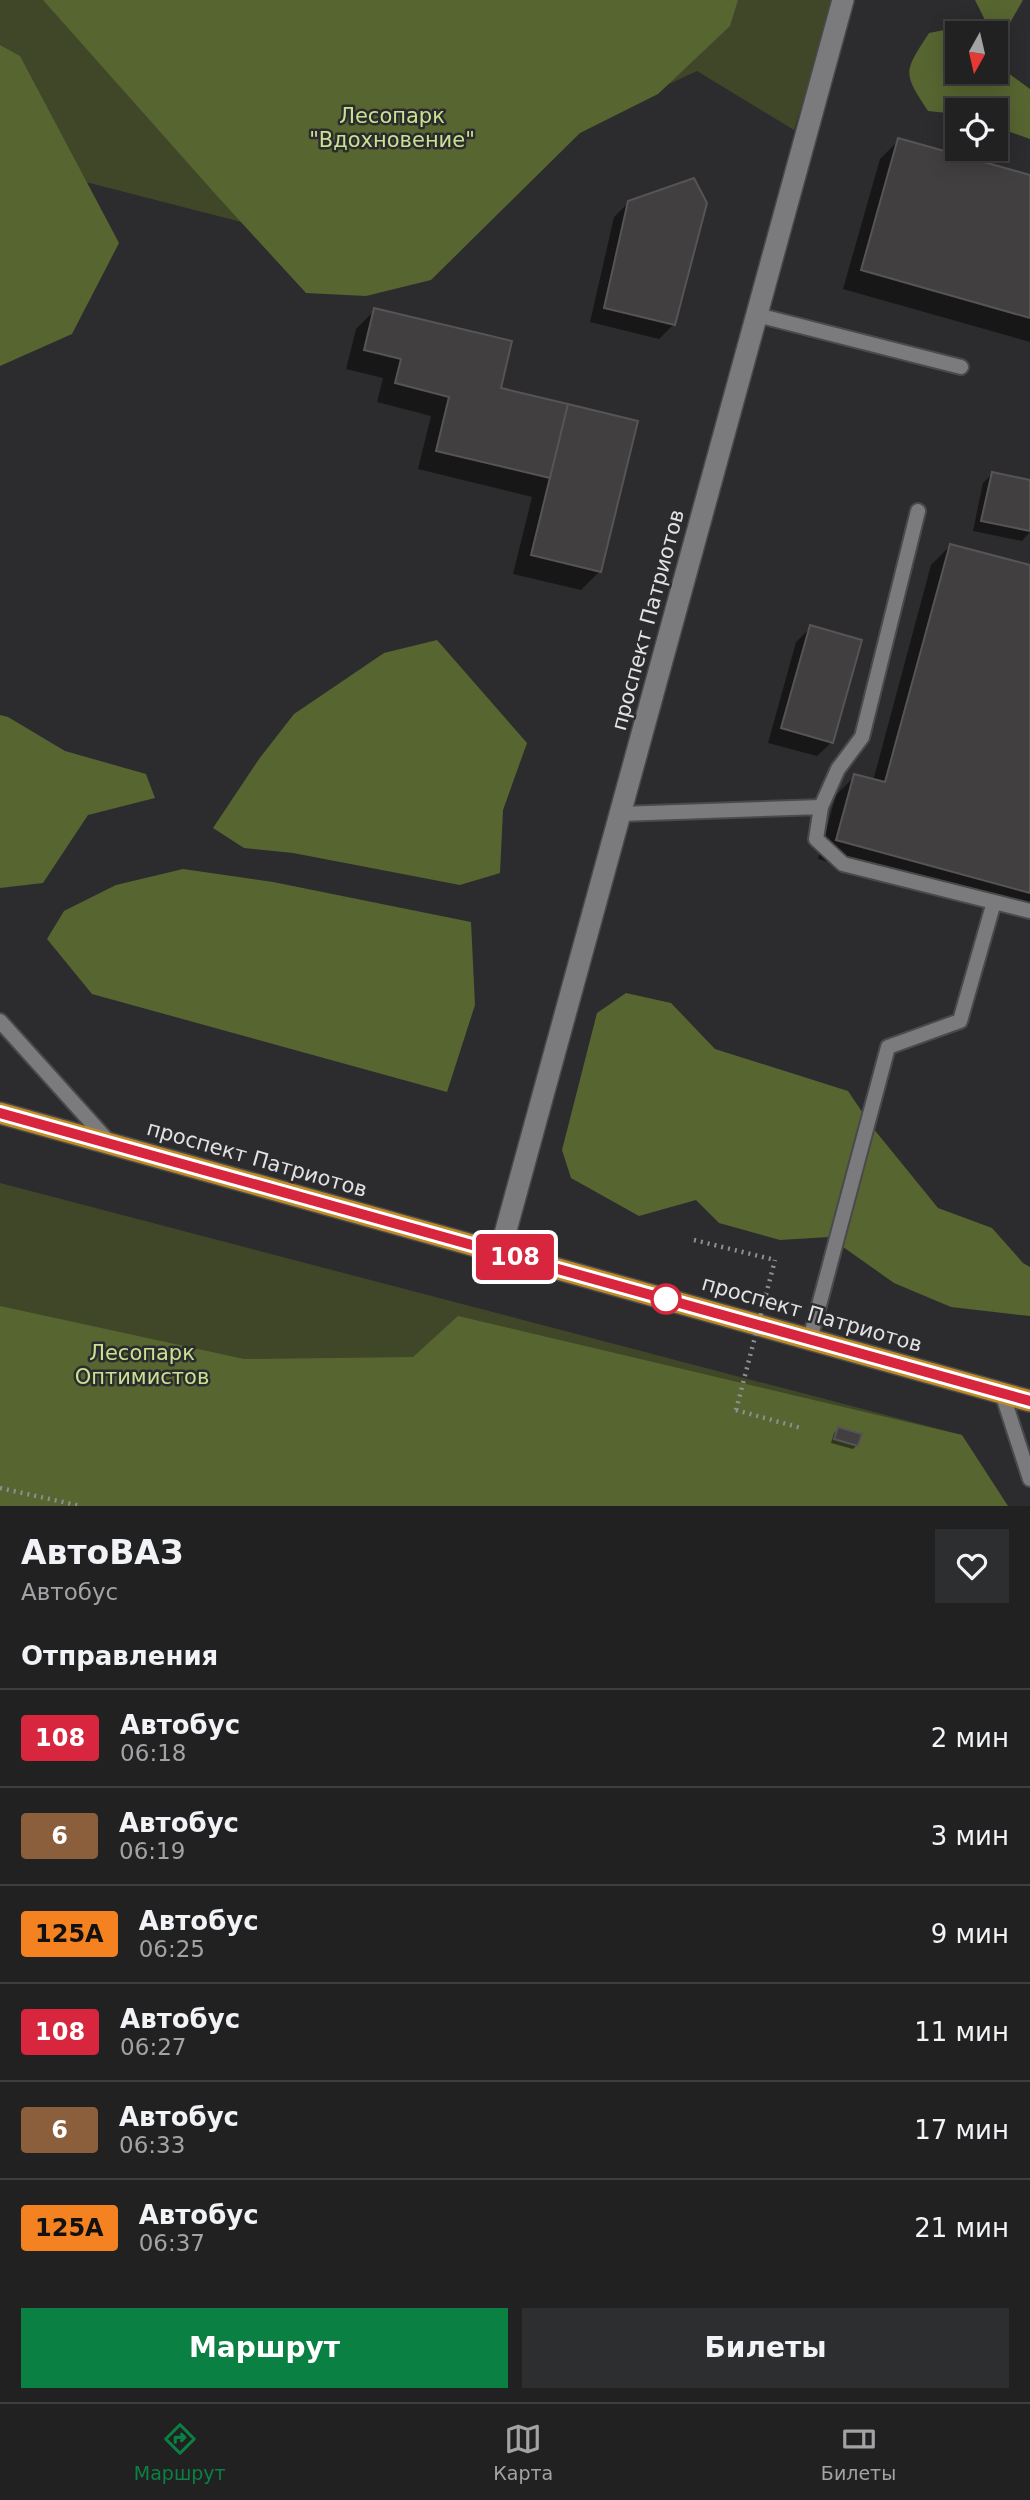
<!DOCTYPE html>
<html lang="ru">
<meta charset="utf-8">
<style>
body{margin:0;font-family:"DejaVu Sans",sans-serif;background:#2d2e2f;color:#f1f3f6;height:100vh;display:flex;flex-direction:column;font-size:26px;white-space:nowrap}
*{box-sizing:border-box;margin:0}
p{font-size:23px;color:#a2a3a5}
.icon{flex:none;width:38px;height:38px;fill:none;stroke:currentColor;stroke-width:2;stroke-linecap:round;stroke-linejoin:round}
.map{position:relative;height:1506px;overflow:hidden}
.details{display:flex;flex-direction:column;background:#212122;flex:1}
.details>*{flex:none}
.badge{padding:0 14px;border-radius:5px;font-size:24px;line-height:46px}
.needle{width:46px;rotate:188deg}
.buttons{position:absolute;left:945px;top:21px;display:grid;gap:14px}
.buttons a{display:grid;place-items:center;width:63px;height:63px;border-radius:0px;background:#212122;box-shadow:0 4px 18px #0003,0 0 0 2px #3e3e40;font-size:35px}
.map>.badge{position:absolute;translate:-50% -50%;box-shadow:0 0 0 4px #fff}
h2{padding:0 21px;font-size:26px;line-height:63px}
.round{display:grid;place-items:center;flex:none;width:74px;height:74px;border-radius:0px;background:#2d2e2f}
.headline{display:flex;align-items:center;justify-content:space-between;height:119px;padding:0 21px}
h1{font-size:33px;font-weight:700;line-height:52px}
.button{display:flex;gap:14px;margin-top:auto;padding:14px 21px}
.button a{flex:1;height:80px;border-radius:0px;background:#0b8043;color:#fff;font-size:28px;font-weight:700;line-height:80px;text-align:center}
.button a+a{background:#2d2e2f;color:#f1f3f6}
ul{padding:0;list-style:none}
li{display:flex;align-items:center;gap:21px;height:98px;padding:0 21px;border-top:2px solid #3e3e40}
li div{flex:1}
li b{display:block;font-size:26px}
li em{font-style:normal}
li .badge{min-width:77px;font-weight:700;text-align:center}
.tab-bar{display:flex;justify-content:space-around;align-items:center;height:98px;border-top:2px solid #3e3e40;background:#212122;font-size:19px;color:#a2a3a5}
.tab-bar a{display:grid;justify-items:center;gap:4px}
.tab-bar .current{color:#0b8043}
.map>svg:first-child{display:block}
.green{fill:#3f4728}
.forest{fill:#576531}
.shadow{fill:#0007}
.building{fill:#423f40;stroke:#575455;stroke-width:2}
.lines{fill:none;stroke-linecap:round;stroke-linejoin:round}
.lane-casing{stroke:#4a494b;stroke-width:18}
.street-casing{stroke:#4a494b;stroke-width:24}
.highway-casing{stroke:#4a494b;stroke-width:24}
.path{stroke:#8f8e90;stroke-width:4.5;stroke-dasharray:2 5;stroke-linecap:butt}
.lane{stroke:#7b7a7d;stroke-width:14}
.street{stroke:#7b7a7d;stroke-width:21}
.highway{stroke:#c08b24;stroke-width:21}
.path-bridge{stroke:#8f8e90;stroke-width:4.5;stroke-dasharray:2 5;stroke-linecap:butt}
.line-casing{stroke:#fff;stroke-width:16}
.line{stroke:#d7263d;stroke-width:10}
.stop-dot{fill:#fff;stroke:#d7263d;stroke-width:3.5}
.labels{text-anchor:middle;stroke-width:5;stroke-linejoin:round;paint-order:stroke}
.park-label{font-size:21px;fill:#cae191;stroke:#2c2c2e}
.street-label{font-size:21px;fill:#e2e1e3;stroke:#2c2c2e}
</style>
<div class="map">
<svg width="1030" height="1506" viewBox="0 0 1030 1506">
<rect width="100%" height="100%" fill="#2c2c2e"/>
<path class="green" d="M0 0H835L794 130 697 71 572 129 433 271 0 160Z
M0 1183 962 1435 0 1506Z"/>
<path class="forest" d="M43 0H738L730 26 658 94 580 133 431 280 366 296 306 293 218 197Z
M975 0H1023L996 47V33H957V72H996V64L1030 89V139L996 127V110H957V114L928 111C902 72 904 72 929 33L986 22Z
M0 45 20 56 119 243 72 334 0 366Z
M437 640 527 743 503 810 500 873 460 885 293 853 244 848 213 828 259 759 294 714 384 653Z
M0 715 8 717 65 751 146 774 155 798 88 815 43 883 0 888Z
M183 869 273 882 471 922 475 1005 447 1092 92 994 47 939 64 911 116 885Z
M626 993 671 1003 715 1049 848 1091 873 1128 938 1208 992 1228 1023 1263 1030 1267V1316L951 1307 894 1283 829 1237 780 1240 719 1223 696 1200 639 1216 571 1178 562 1150 597 1013Z
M0 1306 244 1359 413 1357 458 1316 962 1435 1008 1506H0Z"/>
<path class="shadow" d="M899 140 1030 177V342L843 289 880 159Z
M629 202 674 324 659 339 590 322 614 217Z
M375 310 499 390 635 423 600 571 581 590 513 574 532 497 418 469 431 416 377 402 383 378 346 369 356 329Z
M992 474 1030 481V532L1022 541 973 531 983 483Z
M950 546 1030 568V916L818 859 836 795 855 776 873 781 931 565Z
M811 627 832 742 817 756 768 743 796 642Z
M838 1429 857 1445 853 1449 831 1443 834 1433Z"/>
<path class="building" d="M898 138 1030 175V318L861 270Z
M694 178 707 203 675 325 604 308 628 201Z
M374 308 512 341 501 388 568 404 550 478 436 451 449 397 395 383 401 359 364 350Z
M568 404 638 421 601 572 531 555Z
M992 472 1030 480V531L981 521Z
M950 544 1030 565V893L836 840 854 774 885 782Z
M810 625 862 640 833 743 781 728Z
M838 1427 862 1434 858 1446 834 1439Z"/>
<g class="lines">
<g class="lane-casing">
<path id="lane" d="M757 315 961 367
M821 807 838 769 862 737 918 511
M620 814 821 807 816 839 843 864 1030 911
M0 1021 109 1142
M810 1339 888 1047 960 1021 994 902
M1002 1393 1030 1479"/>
</g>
<g class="street-casing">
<path id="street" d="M500 1252 843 0"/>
</g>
<g class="highway-casing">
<path id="highway" d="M0 1113 1030 1401"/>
</g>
<path class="path" d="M694 1240 775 1260
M736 1410 801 1428
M0 1488 81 1506"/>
<use href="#lane" class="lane"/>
<use href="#street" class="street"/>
<use href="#highway" class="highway"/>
<path class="path-bridge" d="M736 1410 775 1260"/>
</g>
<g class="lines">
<g class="line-casing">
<path id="line" d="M0 1113 1030 1401"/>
</g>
<use href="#line" class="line"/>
</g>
<circle class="stop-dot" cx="666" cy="1299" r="14"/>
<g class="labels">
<g class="park-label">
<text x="392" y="123">Лесопарк<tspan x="392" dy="24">"Вдохновение"</tspan></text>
<text x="142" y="1360">Лесопарк<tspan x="142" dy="24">Оптимистов</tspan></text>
</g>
<g class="street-label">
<text transform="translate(648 620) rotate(-75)" y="7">проспект Патриотов</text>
<text transform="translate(257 1159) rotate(16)" y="7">проспект Патриотов</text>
<text transform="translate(812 1314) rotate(16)" y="7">проспект Патриотов</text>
</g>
</g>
</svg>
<div class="buttons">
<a><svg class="needle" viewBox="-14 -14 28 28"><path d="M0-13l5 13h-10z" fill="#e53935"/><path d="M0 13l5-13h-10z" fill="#a2a3a5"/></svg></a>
<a><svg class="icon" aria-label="locate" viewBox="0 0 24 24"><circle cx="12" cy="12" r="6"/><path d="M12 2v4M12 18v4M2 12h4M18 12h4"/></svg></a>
</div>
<b class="badge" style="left:515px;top:1257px;background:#d7263d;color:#fff">108</b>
</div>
<section class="details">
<div class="headline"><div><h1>АвтоВАЗ</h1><p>Автобус</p></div><a class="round"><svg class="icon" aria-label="heart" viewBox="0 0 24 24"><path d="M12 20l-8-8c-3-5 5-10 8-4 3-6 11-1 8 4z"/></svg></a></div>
<h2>Отправления</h2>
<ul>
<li><span class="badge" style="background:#d7263d;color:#fff">108</span><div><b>Автобус</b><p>06:18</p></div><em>2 мин</em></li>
<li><span class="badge" style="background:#8b5e3c;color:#fff">6</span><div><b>Автобус</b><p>06:19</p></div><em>3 мин</em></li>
<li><span class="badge" style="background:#f58220;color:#111">125А</span><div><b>Автобус</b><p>06:25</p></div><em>9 мин</em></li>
<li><span class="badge" style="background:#d7263d;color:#fff">108</span><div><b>Автобус</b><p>06:27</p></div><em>11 мин</em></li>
<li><span class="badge" style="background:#8b5e3c;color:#fff">6</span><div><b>Автобус</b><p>06:33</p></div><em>17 мин</em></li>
<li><span class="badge" style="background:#f58220;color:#111">125А</span><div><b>Автобус</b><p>06:37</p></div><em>21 мин</em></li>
</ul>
<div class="button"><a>Маршрут</a><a>Билеты</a></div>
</section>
<nav class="tab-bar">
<a class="current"><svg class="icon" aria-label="directions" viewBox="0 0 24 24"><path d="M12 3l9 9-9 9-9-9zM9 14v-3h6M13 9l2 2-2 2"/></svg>Маршрут</a>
<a><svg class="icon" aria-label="map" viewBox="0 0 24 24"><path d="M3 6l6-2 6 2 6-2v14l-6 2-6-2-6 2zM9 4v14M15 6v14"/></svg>Карта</a>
<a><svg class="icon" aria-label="tickets" viewBox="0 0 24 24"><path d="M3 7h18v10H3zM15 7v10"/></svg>Билеты</a>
</nav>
